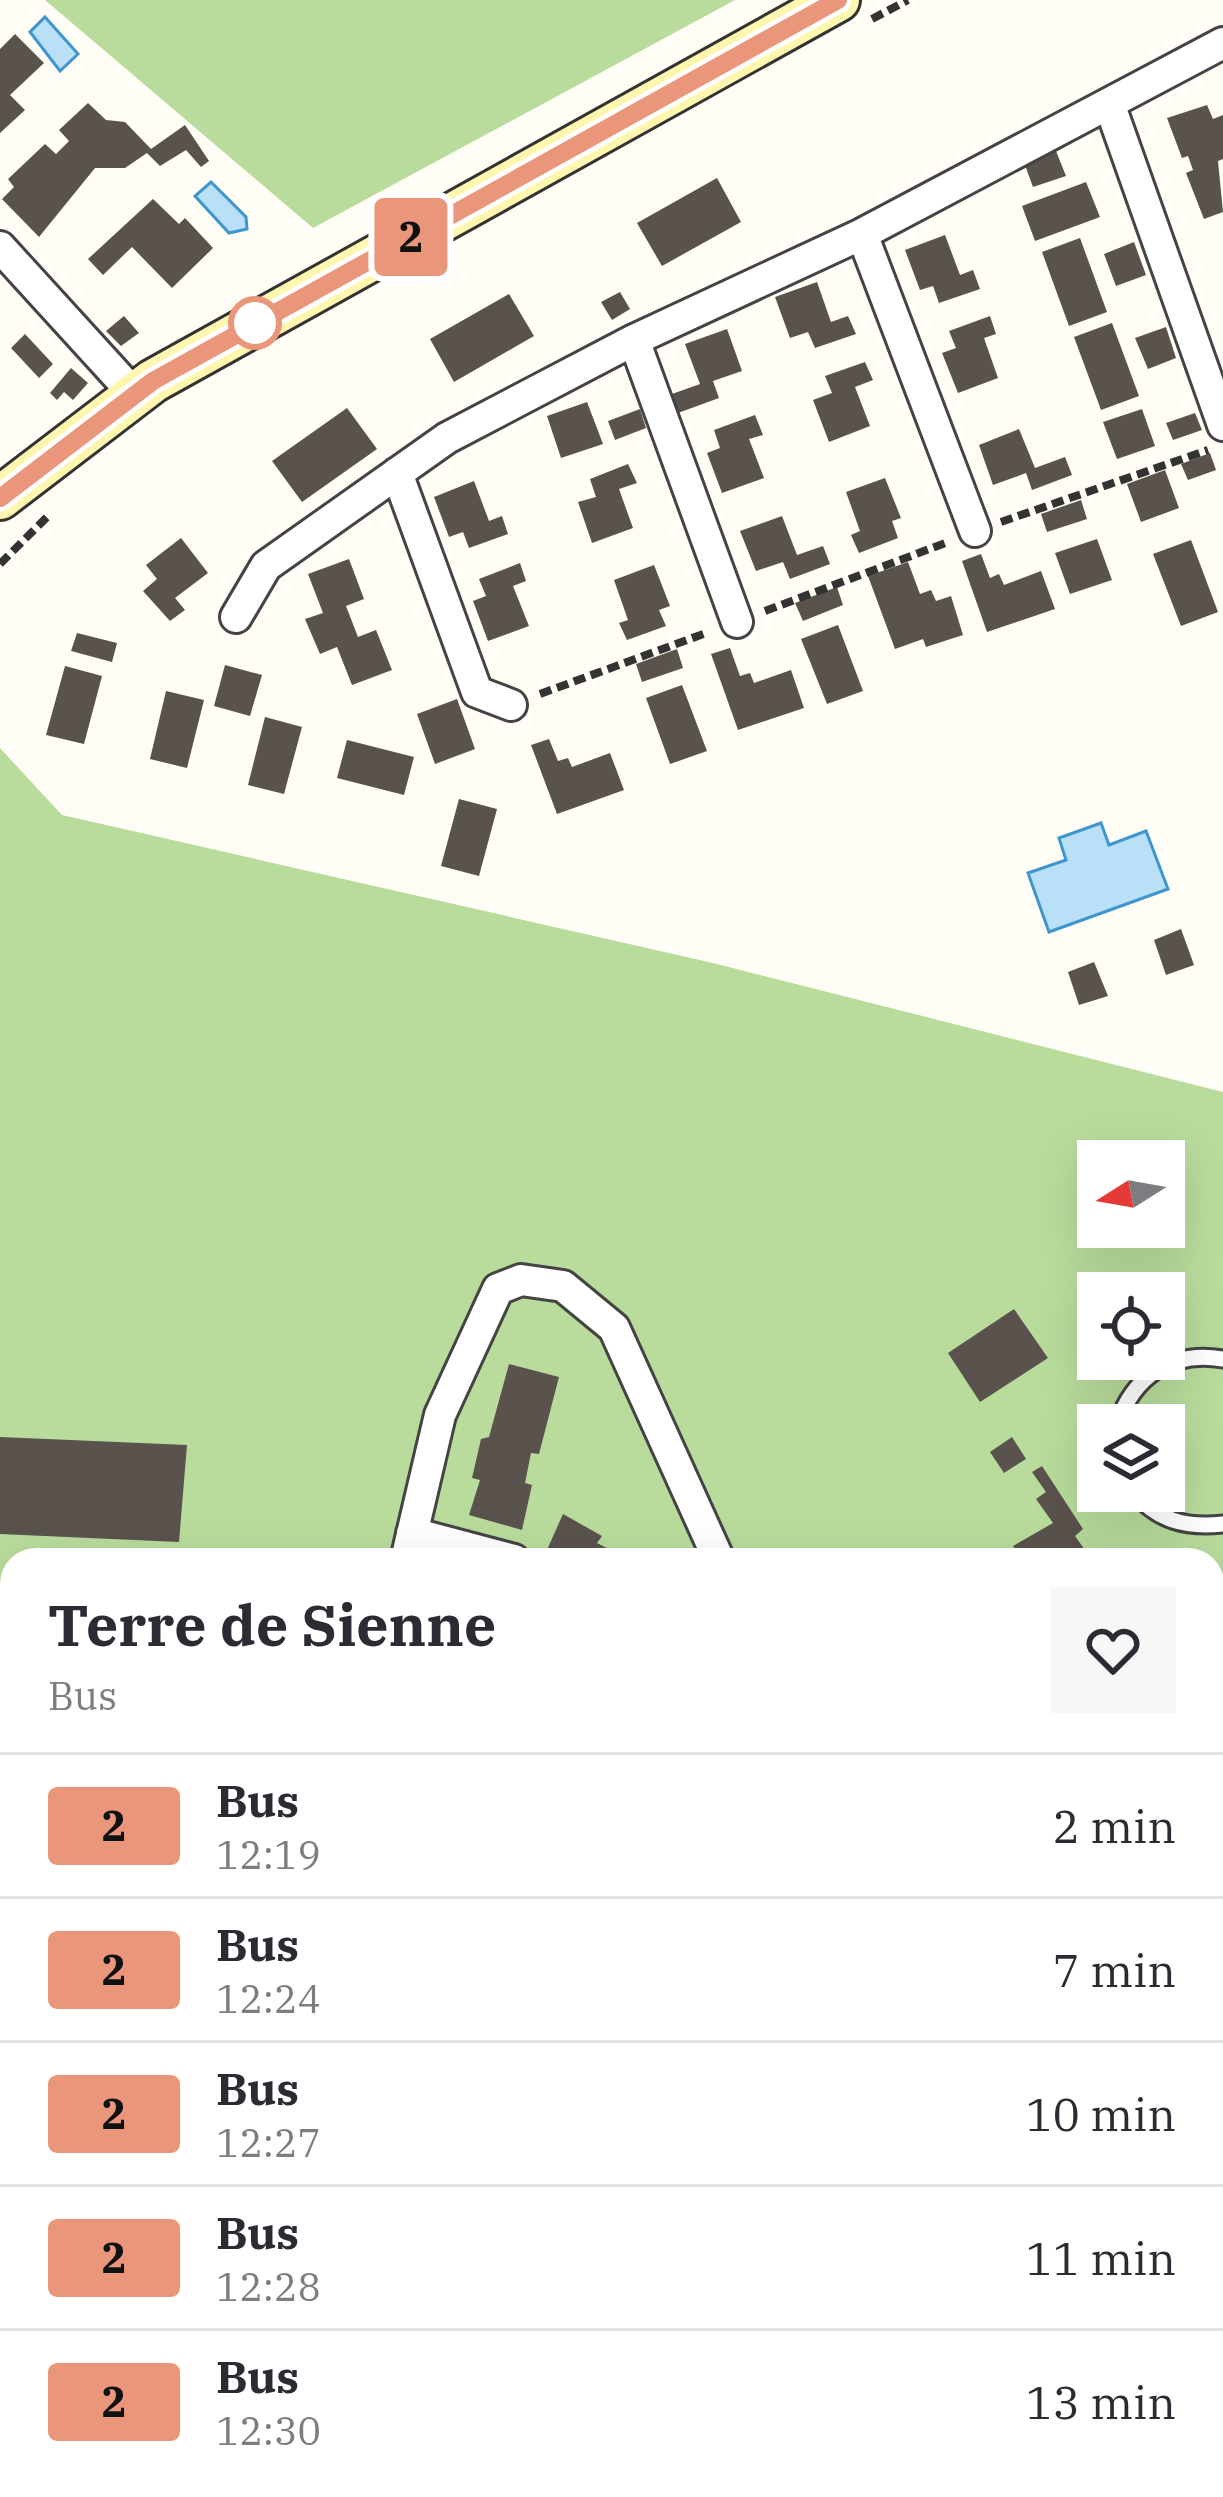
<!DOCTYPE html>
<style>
body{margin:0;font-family:"IBM Plex Serif",serif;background:#f7f7f7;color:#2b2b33;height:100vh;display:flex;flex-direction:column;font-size:45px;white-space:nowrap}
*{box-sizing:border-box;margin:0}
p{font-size:39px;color:#7c7c81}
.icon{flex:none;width:66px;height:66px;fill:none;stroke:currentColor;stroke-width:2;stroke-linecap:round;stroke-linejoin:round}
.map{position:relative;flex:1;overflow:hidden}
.panel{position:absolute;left:0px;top:1548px;width:1224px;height:951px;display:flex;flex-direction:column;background:#fff;border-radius:36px 36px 0 0;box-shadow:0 12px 48px #0002}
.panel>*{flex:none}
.badge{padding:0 24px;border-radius:9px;font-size:42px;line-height:78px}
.needle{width:78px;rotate:259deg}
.fabs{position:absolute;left:1077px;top:1140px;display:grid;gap:24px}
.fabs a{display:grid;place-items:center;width:108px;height:108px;border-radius:0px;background:#fff;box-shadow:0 12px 48px #0002;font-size:60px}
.map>.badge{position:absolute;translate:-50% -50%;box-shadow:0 0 0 6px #fff}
.round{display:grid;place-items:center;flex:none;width:126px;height:126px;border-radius:0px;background:#f7f7f7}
.overview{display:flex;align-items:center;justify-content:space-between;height:204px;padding:0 48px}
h1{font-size:57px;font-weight:800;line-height:90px}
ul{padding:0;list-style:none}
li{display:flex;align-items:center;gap:36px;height:144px;padding:0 48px;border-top:3px solid #e1e1e2}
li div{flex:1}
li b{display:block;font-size:45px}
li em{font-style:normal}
li .badge{min-width:132px;font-weight:700;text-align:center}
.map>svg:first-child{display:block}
.forest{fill:#b9dc9c;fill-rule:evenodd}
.water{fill:#b9e0f7;stroke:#3f96cf;stroke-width:3}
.building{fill:#5a524d}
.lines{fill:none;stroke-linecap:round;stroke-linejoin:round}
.lane-casing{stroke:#444;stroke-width:21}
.street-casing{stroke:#444;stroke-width:36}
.secondary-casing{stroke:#333;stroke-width:48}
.path{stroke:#333;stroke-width:8;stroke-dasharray:12 6;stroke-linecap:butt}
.lane{stroke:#fff;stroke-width:15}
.street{stroke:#fff;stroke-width:30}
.secondary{stroke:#fff6b0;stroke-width:42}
.line-casing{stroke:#fff;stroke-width:27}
.line{stroke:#e9967a;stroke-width:18}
.stop-dot{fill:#fff;stroke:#e9967a;stroke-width:6}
</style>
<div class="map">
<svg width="1223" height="2497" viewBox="0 0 1223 2497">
<rect width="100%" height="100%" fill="#fffdf5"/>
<path class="forest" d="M45 0H735L313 228Z
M0 748 62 815 713 963 1223 1092V2497H233L227 2487H1212V1560H12V2181L0 2168ZM1098 1161H1164V1227H1098ZM1098 1293H1164V1359H1098ZM1098 1425H1164V1491H1098Z"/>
<path class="water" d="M45 17 78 54 60 71 30 32Z
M211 182 246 217 247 229 229 233 195 196Z
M1101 823 1109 845 1146 831 1168 889 1049 932 1028 873 1066 860 1059 838Z"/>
<path class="building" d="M15 34 44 63 10 95 25 110 0 133V49Z
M88 103 106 120 125 122 151 149 185 125 209 161 201 167 186 150 160 166 147 153 125 168H95L39 237 2 199 14 187 8 179 45 144 56 154 69 141 59 130Z
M1207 105 1213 119 1223 115V159L1218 161 1223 212 1204 219 1186 173 1193 170 1188 156 1182 158 1167 118Z
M1054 146 1066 176 1033 187 1022 157Z
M717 178 741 222 662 266 637 223Z
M1086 182 1100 217 1035 241 1022 206Z
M153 199 179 224 185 218 213 248 172 288 132 247 103 275 88 259Z
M945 235 960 275 973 270 980 289 939 303 933 286 920 290 905 250Z
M1080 238 1107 312 1069 326 1042 252Z
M1134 242 1146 275 1116 286 1104 254Z
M817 282 831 322 848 316 856 334 815 348 808 332 790 338 775 297Z
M620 292 630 309 612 320 601 302Z
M509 294 534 336 454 382 430 339Z
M124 316 139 333 121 346 106 331Z
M990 316 996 334 984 338 998 378 958 393 942 353 956 348 949 331Z
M1112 323 1139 396 1101 410 1074 337Z
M1166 327 1176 358 1148 369 1135 338Z
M727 329 742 371 713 381 719 398 678 413 672 394 700 384 685 344Z
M25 334 53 364 39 378 11 348Z
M865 362 873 380 855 387 870 426 829 442 813 400 832 393 825 376Z
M71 368 88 383 73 400 64 392 57 400 50 393Z
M587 402 603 444 561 458 547 416Z
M347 408 377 449 302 502 272 461Z
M640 409 646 428 615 440 608 421Z
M1142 409 1155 446 1117 459 1103 422Z
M1195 413 1202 430 1173 440 1166 423Z
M755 415 763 435 749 439 764 478 722 493 707 453 720 448 714 430Z
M1019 429 1035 468 1065 457 1072 475 1032 490 1026 473 993 485 979 445Z
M1210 453 1216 470 1188 480 1181 464Z
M628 464 637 483 619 489 633 528 592 543 578 502 596 497 590 479Z
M1165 470 1179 508 1141 522 1127 484Z
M885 478 901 518 892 521 898 538 859 553 851 535 860 531 846 492Z
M474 481 489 521 502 516 508 534 469 548 463 532 449 537 434 497Z
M1081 500 1087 519 1047 532 1041 514Z
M782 516 797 555 823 546 830 564 790 579 783 562 756 571 740 531Z
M181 538 208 573 175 598 185 610 170 621 143 591 157 579 146 565Z
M1097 539 1112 580 1070 594 1055 553Z
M1191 540 1218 612 1181 626 1153 554Z
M981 554 990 578 999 574 1004 585 1041 571 1055 609 987 632 962 561Z
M349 559 364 599 346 606 358 637 376 630 392 670 352 685 337 647 320 654 305 619 323 613 308 574Z
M908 562 920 594 931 590 936 601 951 596 963 635 926 647 923 639 895 649 868 576Z
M520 563 526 581 513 586 529 626 488 641 473 601 486 596 479 579Z
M654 565 670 606 659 610 666 626 627 640 619 623 628 620 614 580Z
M837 587 843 605 803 621 795 603Z
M838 625 863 691 827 704 801 639Z
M77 633 117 643 112 662 71 651Z
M730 648 740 676 750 673 754 683 791 670 804 708 738 730 711 654Z
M677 649 683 668 642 682 636 664Z
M225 665 262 675 250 716 214 706Z
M65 666 102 676 84 744 46 735Z
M682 685 707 751 670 764 646 698Z
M166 691 204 700 187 768 150 759Z
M457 699 475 749 435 764 417 714Z
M265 717 302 727 284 794 248 785Z
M549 739 558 761 568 758 572 767 610 753 624 790 557 814 531 745Z
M347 740 414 757 404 795 337 778Z
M459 799 497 809 479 876 441 866Z
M1181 929 1194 965 1166 975 1154 940Z
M1094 962 1108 996 1079 1005 1068 972Z
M1014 1309 1048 1358 980 1402 948 1353Z
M509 1364 559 1377 539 1454 531 1453 525 1483 532 1485 522 1530 469 1515 480 1480 472 1478 481 1439 489 1437Z
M0 1437 187 1445 179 1542 0 1534Z
M1012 1437 1026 1459 1004 1473 990 1452Z
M1042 1466 1083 1529 1075 1536 1092 1560H1022L1013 1546 1053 1523 1036 1499 1046 1492 1032 1472Z
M563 1514 602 1536 597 1543 630 1560 543 1559Z
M2 1642 12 1684V1762L0 1765Z
M1212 1736 1223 1752V1779L1212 1787Z
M748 2487H802L803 2497H749Z
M984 2487H1034L1037 2497H987Z"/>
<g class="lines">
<g class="lane-casing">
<path id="lane" d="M1117 1425C1133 1376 1172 1350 1223 1359
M1133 1491C1157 1521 1186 1528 1223 1524"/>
</g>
<g class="street-casing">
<path id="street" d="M1110 106 1223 425
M862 234 975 531
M0 247 134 394
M634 340 737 622
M397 473 477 692 511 705
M236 617 266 566 447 438 634 340 862 234 1223 43
M412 1533 514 1560
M406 1560 440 1415 498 1289 521 1280 563 1286 614 1328 719 1560
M501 2487 515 2497
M440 2497 441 2487
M677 2497 680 2487"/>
</g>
<g class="secondary-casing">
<path id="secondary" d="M0 498 153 381 838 0
M0 2263 12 2276
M172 2487 179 2497"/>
</g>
<path class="path" d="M872 19 908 0
M1001 522 1208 450
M0 564 49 515
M765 611 948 542
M540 694 706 633
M0 2204 12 2217
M230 2487 238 2497"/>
<use href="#lane" class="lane"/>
<use href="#street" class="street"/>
<use href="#secondary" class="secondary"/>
</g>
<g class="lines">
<g class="line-casing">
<path id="line" d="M0 498 153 381 838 0"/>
</g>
<use href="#line" class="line"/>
</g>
<circle class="stop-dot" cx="255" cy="323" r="24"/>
</svg>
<div class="fabs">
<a><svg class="needle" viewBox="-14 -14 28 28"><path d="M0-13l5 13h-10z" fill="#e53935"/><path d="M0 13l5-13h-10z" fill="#7c7c81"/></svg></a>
<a><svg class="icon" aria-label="locate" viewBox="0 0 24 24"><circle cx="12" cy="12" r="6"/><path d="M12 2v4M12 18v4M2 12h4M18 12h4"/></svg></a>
<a><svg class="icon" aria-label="layers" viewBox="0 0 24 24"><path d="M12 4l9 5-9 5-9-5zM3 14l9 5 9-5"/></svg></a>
</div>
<b class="badge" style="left:411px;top:237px;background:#e9967a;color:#111">2</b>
<section class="panel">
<div class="overview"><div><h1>Terre de Sienne</h1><p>Bus</p></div><a class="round"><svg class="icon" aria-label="heart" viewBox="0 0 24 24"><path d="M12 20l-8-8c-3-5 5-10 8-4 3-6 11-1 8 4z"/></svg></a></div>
<ul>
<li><span class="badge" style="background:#e9967a;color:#111">2</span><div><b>Bus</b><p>12:19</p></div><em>2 min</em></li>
<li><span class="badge" style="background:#e9967a;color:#111">2</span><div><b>Bus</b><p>12:24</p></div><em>7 min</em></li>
<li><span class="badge" style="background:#e9967a;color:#111">2</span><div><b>Bus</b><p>12:27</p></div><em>10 min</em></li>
<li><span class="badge" style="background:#e9967a;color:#111">2</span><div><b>Bus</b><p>12:28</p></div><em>11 min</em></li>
<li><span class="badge" style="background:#e9967a;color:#111">2</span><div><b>Bus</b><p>12:30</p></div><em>13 min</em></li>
</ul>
</section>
</div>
